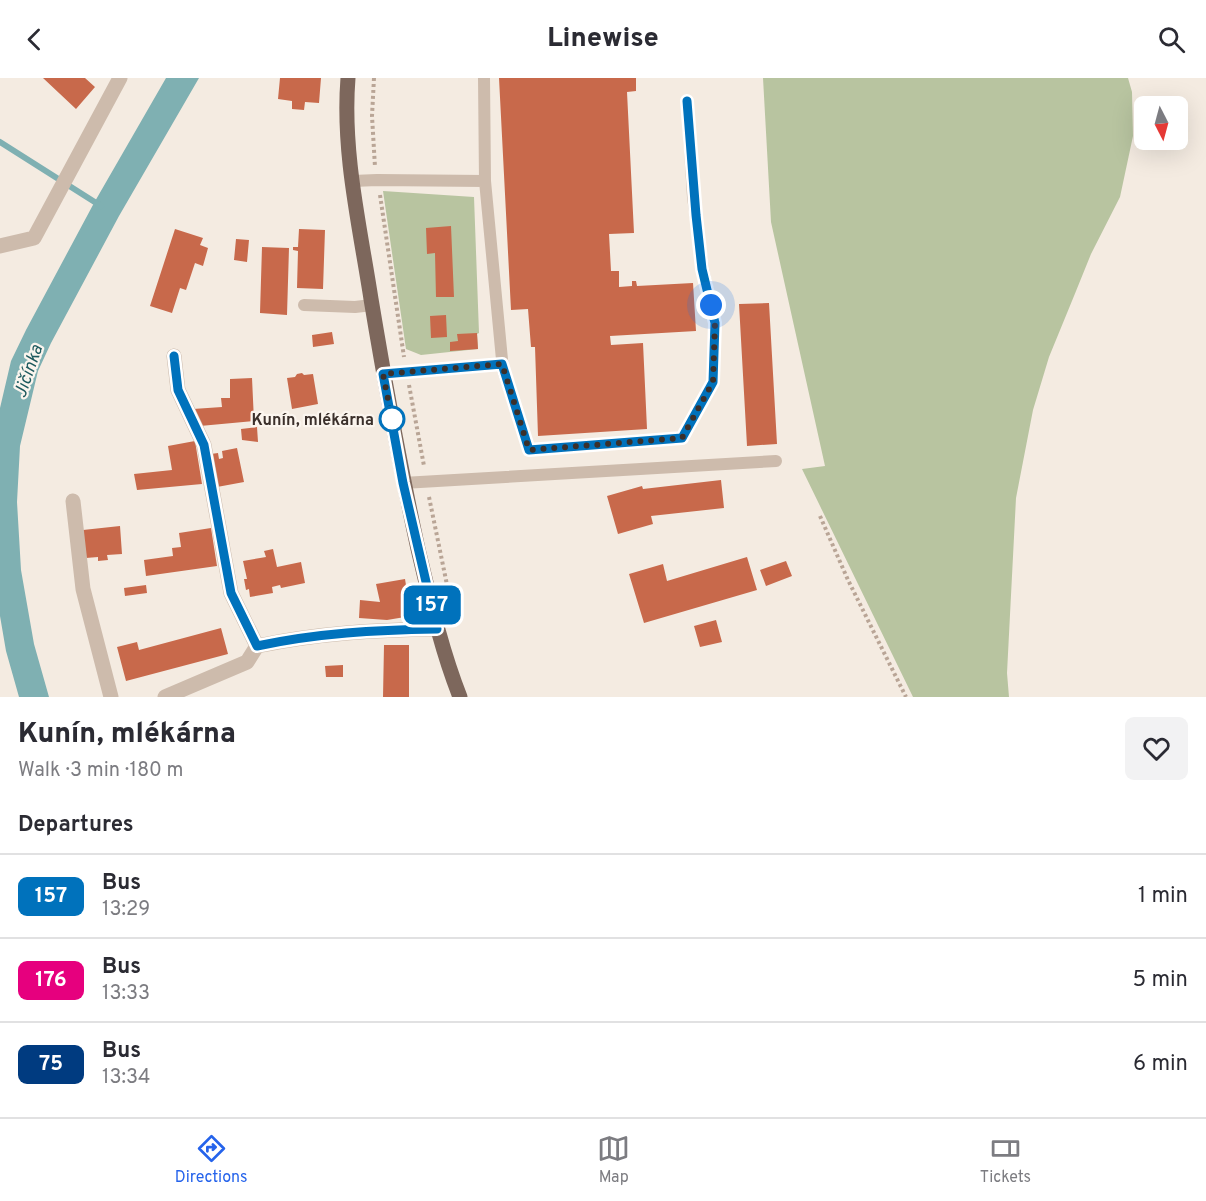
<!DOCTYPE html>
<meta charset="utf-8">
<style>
body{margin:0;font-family:Overpass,sans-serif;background:#f2f2f3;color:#2b2b33;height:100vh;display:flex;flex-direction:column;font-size:22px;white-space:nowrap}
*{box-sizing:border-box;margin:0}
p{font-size:20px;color:#7c7c81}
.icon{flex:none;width:33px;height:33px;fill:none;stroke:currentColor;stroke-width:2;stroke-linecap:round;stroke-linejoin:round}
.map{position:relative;height:619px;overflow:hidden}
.side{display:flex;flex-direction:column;background:#fff;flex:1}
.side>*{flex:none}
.badge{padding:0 12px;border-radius:9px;font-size:21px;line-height:39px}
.needle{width:39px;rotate:174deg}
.tools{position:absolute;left:1134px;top:18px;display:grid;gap:12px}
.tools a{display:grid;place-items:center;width:54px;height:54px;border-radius:9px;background:#fff;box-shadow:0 6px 24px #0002;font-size:30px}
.you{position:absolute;width:30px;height:30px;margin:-15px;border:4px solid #fff;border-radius:50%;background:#1a73e8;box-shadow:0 0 0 9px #1a73e833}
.map>.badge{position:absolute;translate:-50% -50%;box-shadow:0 0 0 3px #fff}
h2{padding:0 18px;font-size:22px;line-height:54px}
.round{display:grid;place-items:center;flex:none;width:63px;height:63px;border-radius:9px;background:#f2f2f3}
.overview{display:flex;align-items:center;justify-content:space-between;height:102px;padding:0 18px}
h1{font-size:28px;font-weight:800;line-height:45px}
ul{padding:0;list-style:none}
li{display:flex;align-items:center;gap:18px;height:84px;padding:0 18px;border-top:2px solid #e1e1e2}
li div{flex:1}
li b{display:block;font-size:22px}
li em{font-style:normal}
li .badge{min-width:66px;font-weight:700;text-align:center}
header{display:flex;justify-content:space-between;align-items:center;height:78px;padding:0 18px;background:#fff;font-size:27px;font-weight:800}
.tabs{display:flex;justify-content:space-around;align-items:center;height:84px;border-top:2px solid #e1e1e2;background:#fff;font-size:16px;color:#7c7c81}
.tabs a{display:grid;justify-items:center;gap:3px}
.tabs .active{color:#2563eb}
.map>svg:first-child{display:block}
.green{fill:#b8c4a0}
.water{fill:#7fb0b2}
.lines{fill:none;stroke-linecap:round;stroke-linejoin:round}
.stream{stroke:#7fb0b2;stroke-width:6}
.building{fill:#c8694b}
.path{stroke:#b9a596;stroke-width:4;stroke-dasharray:3 3;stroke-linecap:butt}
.service{stroke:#cdbbac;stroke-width:12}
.minor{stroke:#cdbbac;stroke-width:15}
.primary{stroke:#7d675c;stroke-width:15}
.line-casing{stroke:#fff;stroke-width:14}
.line{stroke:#0072bc;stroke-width:9}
.walk{stroke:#3b302b;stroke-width:6;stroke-dasharray:0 10.8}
.stop-dot{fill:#fff;stroke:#0072bc;stroke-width:3}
.labels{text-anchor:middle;stroke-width:4.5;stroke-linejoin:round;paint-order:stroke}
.stop-label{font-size:16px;font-weight:bold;fill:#3b302b;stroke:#fbf5ee;text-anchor:end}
.water-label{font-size:18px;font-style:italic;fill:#1f5a5e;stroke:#fbf5ee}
</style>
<header><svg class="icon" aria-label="back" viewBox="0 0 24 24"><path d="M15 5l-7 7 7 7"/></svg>Linewise<svg class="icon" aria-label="search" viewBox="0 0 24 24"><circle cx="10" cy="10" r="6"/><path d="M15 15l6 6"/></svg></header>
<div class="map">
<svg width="1206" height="619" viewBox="0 0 1206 619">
<rect width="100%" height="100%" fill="#f4ebe1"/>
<path class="green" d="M763 0H1128L1132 14 1133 58 1120 119 1091 176 1074 218 1049 279 1033 332 1016 420 1007 595 1009 619H913L802 391 825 388 771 144Z
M383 113 474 119 479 255 477 256 478 271 421 277 406 271Z"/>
<path class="water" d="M166 0H199L119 138 51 265 38 293 20 368 17 424 21 492 34 566 49 619H19L6 573 0 538V330L11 283 26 252 94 125Z"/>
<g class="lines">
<path class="stream" d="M0 64 101 128"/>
</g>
<path class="building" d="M43 0H85L95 9 76 31Z
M280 0H321L319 25 305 24 304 32 292 31V23L278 21Z
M499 0H636V13L627 14 634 155 609 156 611 193H619V209L632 208V203H636L637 208 693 205 696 253 610 258 611 267 643 265 647 351 538 358 535 269H531L528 231 511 232Z
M451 148 454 219H436L435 175 427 176 426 150Z
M175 151 203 160 200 167 208 170 203 188 195 185 186 212 180 210 172 235 150 228Z
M299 151 325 152 323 211 297 210 298 173 293 172V169H298Z
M236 161 249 162 247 184 234 182Z
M262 169 289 170 287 237 260 235Z
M769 225 777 366 747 368 739 226Z
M446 237 447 259 431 260 430 238Z
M332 254 334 266 313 269 312 257Z
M477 255 478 271 450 273V264L458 263 457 256Z
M302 295 304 297 313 296 318 326 292 331 287 300 295 299 297 296Z
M252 300 254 343 200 348 193 331 222 329 221 320H230V301Z
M257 349 258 364 242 362 241 351Z
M195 363 202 406 137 412 134 396 172 392 168 368Z
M237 370 244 404 217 409 211 376 218 375 219 381 223 380 222 373Z
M721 402 724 430 651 438 653 446 618 456 607 418 642 408 643 411Z
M120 448 122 476 107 477 108 482 98 483V479L86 480 83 452Z
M211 450 217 488 146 498 144 482 173 478 172 470 181 469 179 455Z
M273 471 277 489 301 484 305 505 281 510 280 507 272 509 273 515 250 519 249 511 246 512 244 501H247L243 483 266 479 264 473Z
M747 479 757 512 644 545 629 496 663 486 667 503Z
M786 483 792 498 766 508 760 492Z
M405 501 411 538 387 542 359 540 360 522 380 524 376 506Z
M146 507 147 515 125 518 124 510Z
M716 542 722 564 700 569 694 548Z
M221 550 228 576 126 603 117 569 137 564 139 572Z
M384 567H409V619H383Z
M343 587V599H326L325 588Z"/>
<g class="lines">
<path class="path" d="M374 0 372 38 375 89
M380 117 404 279
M409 307 424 388
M429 419 454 541
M820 438 848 502 906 619"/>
<path class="service" d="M484 0 485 103 503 292 529 372 682 360 713 304 715 245 703 191 693 119 687 23
M353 103 377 102 485 103
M304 227 355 229 372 227
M383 296 502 286
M403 405 776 383"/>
<path class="minor" d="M0 168 34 160 120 0
M174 278 178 312 204 367 231 515 257 568
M73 423 83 511 111 619
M165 619 247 584 257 568C320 555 373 552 437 551"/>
<path class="primary" d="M348 0C342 74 360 149 371 221 385 305 400 388 418 471 430 521 441 571 460 619"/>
</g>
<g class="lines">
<g class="line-casing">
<path id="line" d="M174 278 178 312 204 367 231 515 257 568C318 555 375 552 437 551L403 405 383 296 502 286 529 372 682 360 713 304 715 245 702 191 696 137 687 23"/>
</g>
<use href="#line" class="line"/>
<path class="walk" d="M392 341 383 296 502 286 529 372 682 360 713 304 715 245 711 227"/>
</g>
<circle class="stop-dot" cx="392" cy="341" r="12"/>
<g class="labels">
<g class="stop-label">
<text x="374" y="347">Kunín, mlékárna</text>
</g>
<g class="water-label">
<text transform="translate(28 293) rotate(-71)" y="6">Jičínka</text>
</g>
</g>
</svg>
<div class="tools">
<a><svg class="needle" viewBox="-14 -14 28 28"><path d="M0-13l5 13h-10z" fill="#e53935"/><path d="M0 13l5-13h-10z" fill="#7c7c81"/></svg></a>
</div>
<div class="you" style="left:711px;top:227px"></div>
<b class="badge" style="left:432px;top:527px;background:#0072bc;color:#fff">157</b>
</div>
<section class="side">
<div class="overview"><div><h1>Kunín, mlékárna</h1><p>Walk · 3 min · 180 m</p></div><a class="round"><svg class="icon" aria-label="heart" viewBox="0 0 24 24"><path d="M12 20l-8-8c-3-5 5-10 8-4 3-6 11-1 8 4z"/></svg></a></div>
<h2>Departures</h2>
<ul>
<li><span class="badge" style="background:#0072bc;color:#fff">157</span><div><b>Bus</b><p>13:29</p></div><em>1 min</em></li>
<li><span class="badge" style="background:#e6007e;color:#fff">176</span><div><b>Bus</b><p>13:33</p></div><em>5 min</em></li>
<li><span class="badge" style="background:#003b80;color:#fff">75</span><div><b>Bus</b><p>13:34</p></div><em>6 min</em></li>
</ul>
</section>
<nav class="tabs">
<a class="active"><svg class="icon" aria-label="directions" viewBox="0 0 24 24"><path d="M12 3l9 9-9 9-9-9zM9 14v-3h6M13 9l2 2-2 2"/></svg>Directions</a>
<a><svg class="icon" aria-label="map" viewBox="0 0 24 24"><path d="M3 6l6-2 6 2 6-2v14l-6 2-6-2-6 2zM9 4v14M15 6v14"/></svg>Map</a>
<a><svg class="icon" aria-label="tickets" viewBox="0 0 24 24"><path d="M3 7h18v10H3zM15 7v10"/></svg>Tickets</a>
</nav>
